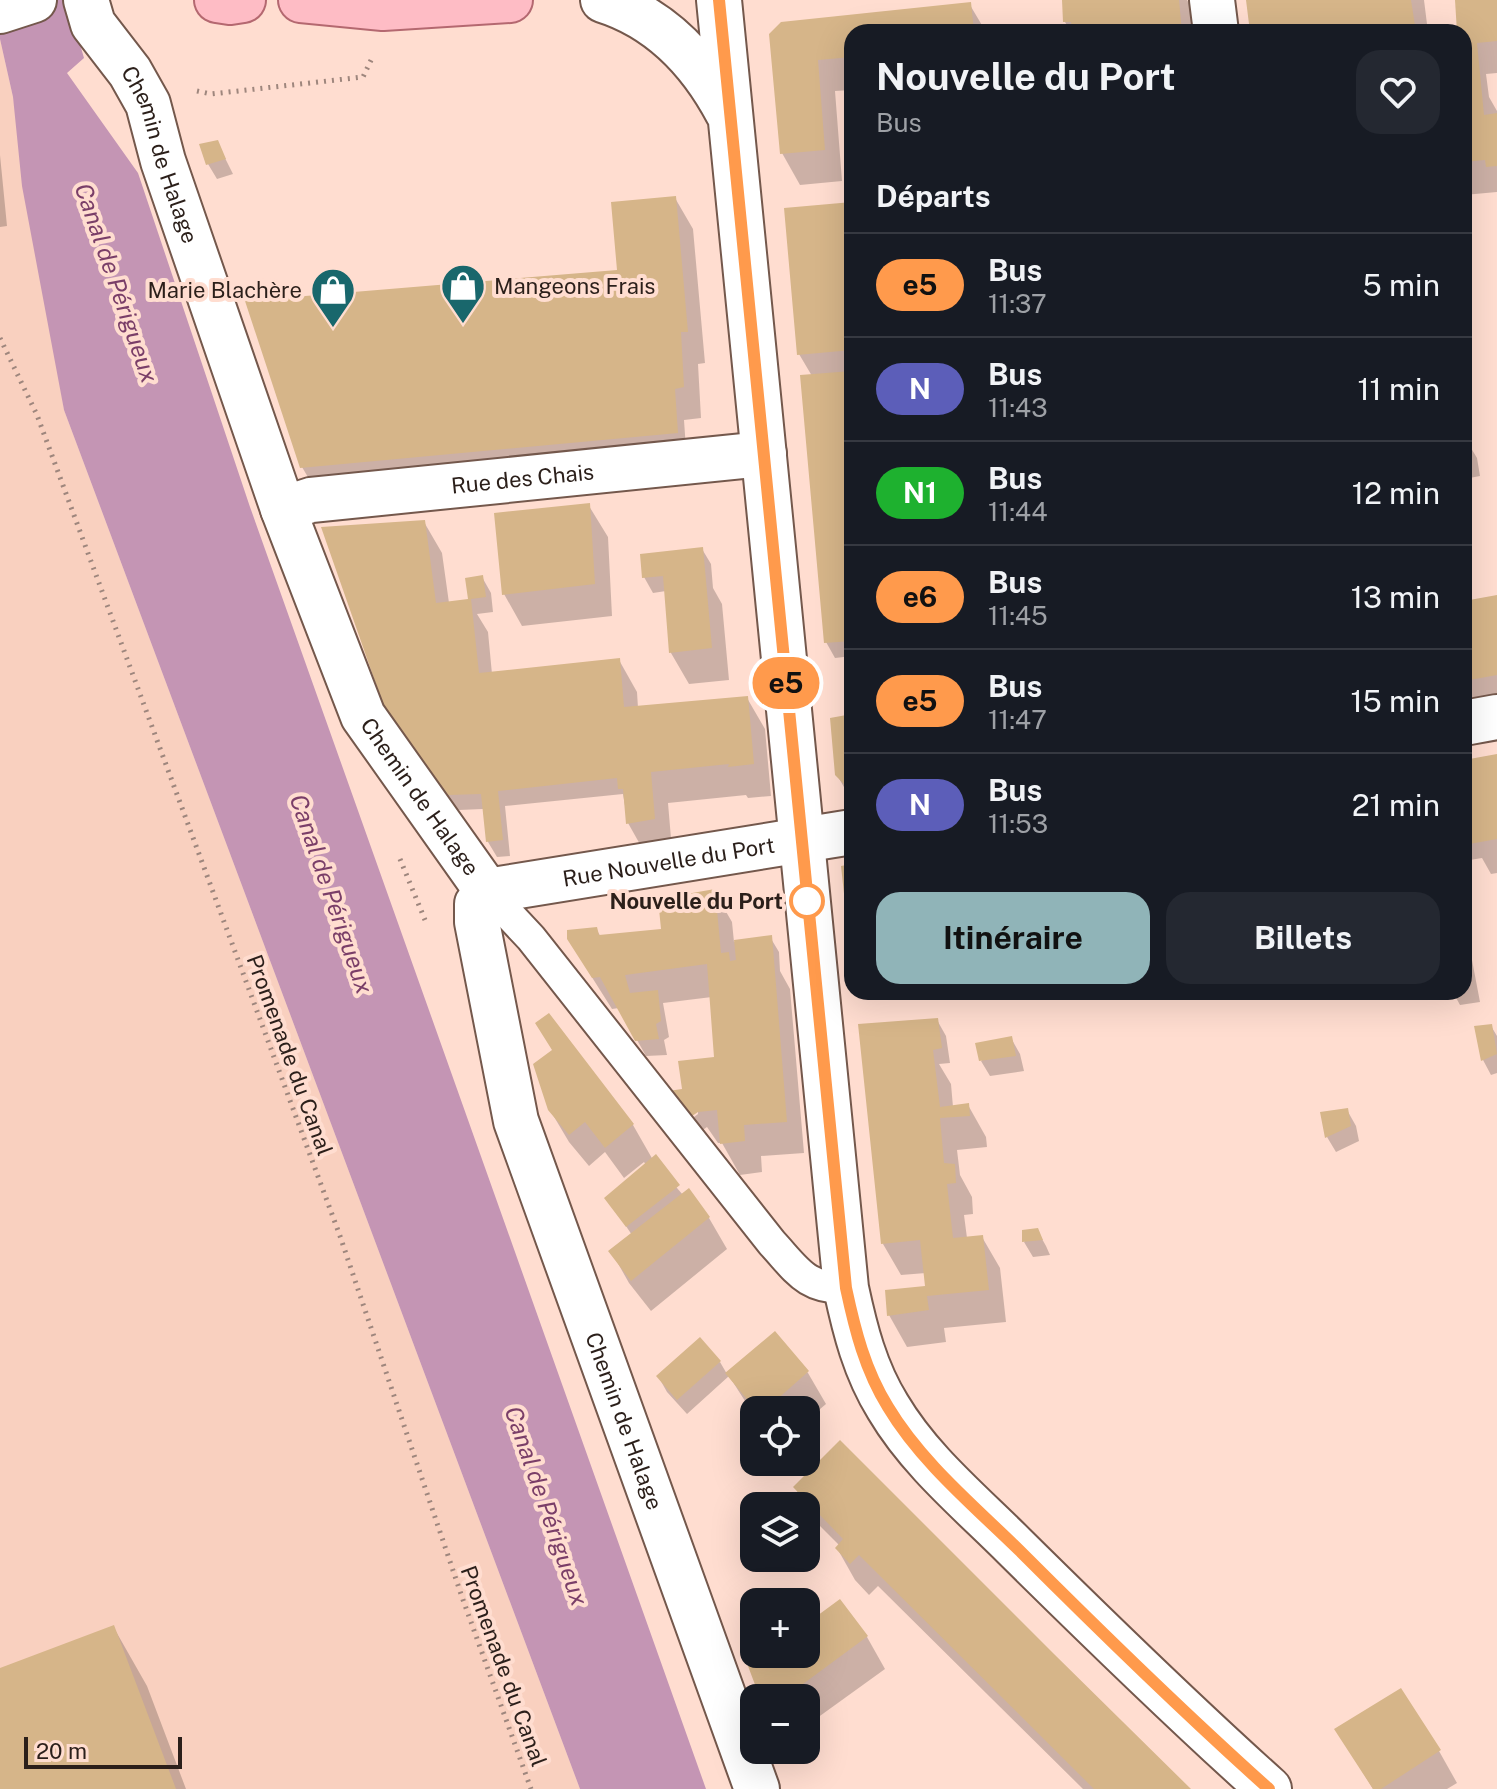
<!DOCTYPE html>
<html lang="fr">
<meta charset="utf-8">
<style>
body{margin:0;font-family:"Public Sans",sans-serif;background:#242831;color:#f1f3f6;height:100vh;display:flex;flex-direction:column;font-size:30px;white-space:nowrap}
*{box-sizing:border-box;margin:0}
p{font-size:26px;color:#9ea1a6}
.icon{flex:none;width:44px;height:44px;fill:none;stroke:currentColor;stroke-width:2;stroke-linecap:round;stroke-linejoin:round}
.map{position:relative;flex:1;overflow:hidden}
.drawer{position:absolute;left:844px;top:24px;width:628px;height:976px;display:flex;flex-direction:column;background:#171b24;border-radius:24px;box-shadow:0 8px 32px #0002}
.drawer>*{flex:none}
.badge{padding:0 16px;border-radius:26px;font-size:28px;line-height:52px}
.fabs{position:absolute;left:740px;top:1396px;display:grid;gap:16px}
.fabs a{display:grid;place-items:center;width:80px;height:80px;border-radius:16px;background:#171b24;box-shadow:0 8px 32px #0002;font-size:40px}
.scale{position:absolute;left:24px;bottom:20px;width:158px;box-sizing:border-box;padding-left:8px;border:4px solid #2b1f1a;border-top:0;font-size:22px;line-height:28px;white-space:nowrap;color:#2b1f1a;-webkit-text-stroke:6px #ffddd0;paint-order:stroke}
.map>.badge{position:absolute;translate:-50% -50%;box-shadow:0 0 0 4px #fff}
h2{padding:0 32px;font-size:30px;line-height:72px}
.round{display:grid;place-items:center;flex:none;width:84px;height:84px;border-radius:24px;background:#242831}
.headline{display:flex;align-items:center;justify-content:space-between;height:136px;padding:0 32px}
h1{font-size:38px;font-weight:700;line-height:60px}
.cta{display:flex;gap:16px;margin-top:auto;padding:16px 32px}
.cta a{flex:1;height:92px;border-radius:24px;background:#90b4b8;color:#111;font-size:32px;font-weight:700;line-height:92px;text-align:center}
.cta a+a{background:#242831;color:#f1f3f6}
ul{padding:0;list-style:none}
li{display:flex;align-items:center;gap:24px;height:104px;padding:0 32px;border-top:2px solid #363941}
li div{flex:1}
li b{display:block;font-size:30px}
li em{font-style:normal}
li .badge{min-width:88px;font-weight:700;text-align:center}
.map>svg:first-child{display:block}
.built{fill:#f9d0bf}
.water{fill:#c495b4}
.shadow{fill:#0003}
.building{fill:#d6b589}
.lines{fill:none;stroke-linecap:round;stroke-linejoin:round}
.service-casing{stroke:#74584c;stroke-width:34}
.minor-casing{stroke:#74584c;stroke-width:48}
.secondary-casing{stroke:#74584c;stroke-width:48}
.primary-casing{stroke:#b46870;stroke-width:48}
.path{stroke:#9e867d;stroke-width:5;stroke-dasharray:2 6;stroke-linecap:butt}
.service{stroke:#fff;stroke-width:30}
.minor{stroke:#fff;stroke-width:44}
.secondary{stroke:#fff;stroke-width:44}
.primary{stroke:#febcc5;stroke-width:44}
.line-casing{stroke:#fff;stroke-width:18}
.line{stroke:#ff9a4c;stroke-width:12}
.stop-dot{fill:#fff;stroke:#ff9a4c;stroke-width:4}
.labels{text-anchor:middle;stroke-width:8;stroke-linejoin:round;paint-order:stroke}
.street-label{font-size:22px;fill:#2b1f1a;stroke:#ffddd0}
.poi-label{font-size:22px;fill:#2b1f1a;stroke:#ffddd0;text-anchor:start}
.stop-label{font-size:22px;font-weight:bold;fill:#2b1f1a;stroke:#ffddd0;text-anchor:end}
.water-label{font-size:24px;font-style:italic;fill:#7a3e68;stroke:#ffddd0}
</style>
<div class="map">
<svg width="1497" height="1789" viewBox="0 0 1497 1789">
<rect width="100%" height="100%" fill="#ffddd0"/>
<path class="built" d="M0 39 13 97 64 410 580 1789H0Z"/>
<path class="water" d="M0 0H67L84 58 67 73 138 173 250 507 706 1789H580L64 410 22 186 13 97 0 39Z"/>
<path class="shadow" d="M1064 0H1187L1194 12 1196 32H1071L1065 22Z
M1248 0H1424L1428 32H1252Z
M1457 0H1497V73L1486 74 1489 97 1497 111V192L1464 195V32H1459Z
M970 5 986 32H852V90L835 91 842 181 800 185 782 153 771 35Z
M217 142 233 174 217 179 208 164Z
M0 155 7 226 0 227V232Z
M675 198 693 229 705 363 698 364 701 418 684 420 686 449 329 513 302 467 619 271Z
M852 204V656L835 658 826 642 812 376 799 354Z
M1468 443 1477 458 1480 476 1464 479V444Z
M589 506 608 537 612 616 522 626 504 594Z
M424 522 442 553 449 603 471 601 470 598 482 577 491 593 493 612 477 614 488 632 492 674 619 660 637 692 638 708 747 698 765 729 771 796 748 798 746 795 668 803 672 850 646 855 628 823 623 794 505 806 510 856 497 857 488 842 483 809 459 810 452 802H448L414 756 387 709Z
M702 549 711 564 713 588 722 604 729 680 689 684 671 653 666 591 653 593 644 577Z
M1497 597V709L1464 715V603Z
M852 716V801L837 775Z
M1497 756V873L1491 874 1482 858 1464 861V762Z
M714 891 732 922 734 942 770 937 779 952 780 971 790 989 804 1153 761 1156 762 1172 740 1175 722 1143H718L707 1127 700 1132 690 1120 698 1114V1110L681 1091 716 1058 712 997 663 1003 669 1037 664 1040 667 1055 646 1056 619 1008 612 1009 588 971 596 929 601 937 663 931Z
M1464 918 1480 1002 1460 1005 1453 992H1464Z
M937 1020 946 1036 950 1063 939 1064 951 1084 953 1107 968 1105 986 1137 987 1147 957 1150 960 1175 972 1197 973 1214 964 1215 967 1238 982 1237 1000 1268 1006 1322 944 1328 946 1342 907 1347 889 1315 927 1288 926 1273 901 1275 883 1244Z
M1491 1026 1497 1036V1073L1491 1075 1483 1060Z
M1011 1038 1020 1054 1024 1071 990 1076 981 1061Z
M550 1110 633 1125 653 1160 683 1195 709 1218 727 1249 651 1311 629 1283 611 1251 632 1235 607 1198 646 1165 644 1162 624 1178 605 1152 589 1166 569 1142Z
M1347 1110 1356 1126 1359 1141 1336 1152 1327 1137Z
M1037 1230 1046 1246 1050 1255 1033 1257 1024 1242Z
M774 1333 808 1373 826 1404 806 1421V1410H754V1415L729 1376 687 1414 667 1392 658 1376 720 1362 727 1374Z
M795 1487 1188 1789H1083L878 1586 869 1595 855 1580 837 1548 840 1546 813 1519Z
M840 1602 867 1637 885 1669 806 1726V1698H762L768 1654H806V1626Z
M114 1628 147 1686 186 1789H0V1670Z
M1337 1730 1439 1751 1457 1783 1447 1789H1373Z"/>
<path class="building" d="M1062 0H1179L1182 32H1073L1071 22H1063Z
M1246 0H1411L1416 32H1250Z
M1455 0H1497V41L1477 43 1484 115 1497 113V166L1486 167 1485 160 1464 162V32H1457Z
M971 2 974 32H852V57L818 60 825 150 780 154 769 34 781 22Z
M218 140 226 159 206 165 199 144Z
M676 196 688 332H681L684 387 675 389 678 433 300 468 245 301 617 270 611 202Z
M852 202V350L797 355 784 208Z
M852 371V641L824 643 800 375Z
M1469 441 1472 461 1464 462V442Z
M590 503 595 584 502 595 494 513Z
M425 520 436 603 468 599 465 578 483 575 486 597 471 599 479 673 620 658 624 707 748 696 754 764 728 767 729 764 651 772 655 819 626 824 623 789H618L617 778 498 791 503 840 486 842 481 794 448 795 385 710 321 527Z
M703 547 712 648 669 653 663 576 642 578 640 554Z
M1497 595V675L1464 681V601Z
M852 714V783L845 785 835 775 830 718Z
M1497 754V839L1464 845V760Z
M852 864V940H849L841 866Z
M715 889 721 953 729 952 730 961 736 960 734 940 772 935 787 1122 744 1125 745 1141 720 1144 717 1110 698 1112 689 1118 668 1091 682 1089 678 1061 714 1057 707 964 625 975 630 993 658 990 661 1021 656 1024 659 1039 635 1041 600 977 592 978 567 939V930L597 927 599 935 661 929 658 899Z
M549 1013 634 1124 605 1148 585 1122 569 1135 548 1110 533 1064 552 1050 535 1023Z
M938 1018 942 1048 933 1050 940 1107 969 1103 970 1116 940 1118 944 1163 955 1164 956 1183 947 1184 953 1238 983 1235 989 1290 927 1296 929 1310 887 1316 885 1290 925 1286 920 1240 881 1244 858 1024Z
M1492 1024 1497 1054 1481 1061 1474 1026Z
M1012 1036 1016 1056 979 1061 975 1043Z
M1348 1108 1351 1126 1325 1138 1320 1112Z
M656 1154 680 1185 626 1227 604 1198Z
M689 1188 710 1217 631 1281 608 1251Z
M1038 1228 1043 1240 1022 1242V1230Z
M775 1331 809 1371 765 1410H756L725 1373Z
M700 1337 721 1361 677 1400 656 1376Z
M840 1440 1054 1654 1191 1789H1094L859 1555 850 1564 835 1548 843 1539 793 1487Z
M840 1599 868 1636 784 1698H760L748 1666 765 1654H806V1624Z
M114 1625 176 1789H0V1668Z
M1401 1688 1441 1750 1381 1789H1373L1334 1729Z"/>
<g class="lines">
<g class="service-casing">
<path id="service" d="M487 891 531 938 772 1243C797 1270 806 1289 846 1288"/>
</g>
<g class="minor-casing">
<g id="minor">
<path id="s1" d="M86 0 93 24 130 72 148 104 163 161 283 509 363 716 487 891"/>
<path d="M1212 0 1216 32"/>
<path d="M0 11 34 0"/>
<path id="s2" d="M283 509 311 500 764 454"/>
<path d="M1464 723 1497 717"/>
<path id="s3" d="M487 891 477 904V922L516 1121 757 1789"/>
<path id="s4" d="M487 891 852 832"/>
</g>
</g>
<g class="secondary-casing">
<path id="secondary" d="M603 0C660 18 700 60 728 113
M719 0 846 1288C855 1330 865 1370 888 1407 920 1461 970 1502 1014 1546 1098 1629 1182 1711 1269 1789"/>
</g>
<g class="primary-casing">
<path id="primary" d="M217 0 230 2 243 0
M301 0 383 8 510 0"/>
</g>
<path class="path" d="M197 91 211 94 363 77 373 56
M0 338 37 415 340 1236 462 1597 531 1789
M400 859 425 920"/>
<use href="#service" class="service"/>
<use href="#minor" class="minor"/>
<use href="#secondary" class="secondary"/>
<use href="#primary" class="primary"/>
</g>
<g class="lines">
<g class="line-casing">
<path id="line" d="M719 0 846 1288C855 1330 865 1370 888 1407 921 1462 973 1505 1019 1550 1101 1632 1183 1712 1269 1789"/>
</g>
<use href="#line" class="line"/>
</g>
<defs>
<g id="shop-pin" transform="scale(2.3)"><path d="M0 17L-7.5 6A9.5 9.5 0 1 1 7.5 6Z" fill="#19676c" stroke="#ffddd0"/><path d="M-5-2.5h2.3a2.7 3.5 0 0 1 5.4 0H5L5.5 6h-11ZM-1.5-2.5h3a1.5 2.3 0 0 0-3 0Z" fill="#fff"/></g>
</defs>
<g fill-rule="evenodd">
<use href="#shop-pin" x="463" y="286"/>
<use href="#shop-pin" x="333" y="290"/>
</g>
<circle class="stop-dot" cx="807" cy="901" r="16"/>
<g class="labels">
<g class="street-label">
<text dy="8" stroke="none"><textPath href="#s1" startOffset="174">Chemin de Halage</textPath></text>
<text dy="8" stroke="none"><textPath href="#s2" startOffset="242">Rue des Chais</textPath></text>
<text dy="8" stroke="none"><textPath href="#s1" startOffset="870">Chemin de Halage</textPath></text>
<text dy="8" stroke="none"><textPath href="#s4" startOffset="184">Rue Nouvelle du Port</textPath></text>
<text transform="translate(290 1055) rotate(70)" y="8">Promenade du Canal</text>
<text dy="8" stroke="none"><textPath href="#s3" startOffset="556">Chemin de Halage</textPath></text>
<text transform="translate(504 1666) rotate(70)" y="8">Promenade du Canal</text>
</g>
<g class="poi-label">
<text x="494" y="294">Mangeons Frais</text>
<text x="302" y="298" text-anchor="end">Marie Blachère</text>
</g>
<g class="stop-label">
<text x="783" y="909">Nouvelle du Port</text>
</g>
<g class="water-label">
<text transform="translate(116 283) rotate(71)" y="8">Canal de Périgueux</text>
<text transform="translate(331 894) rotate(71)" y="8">Canal de Périgueux</text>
<text transform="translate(546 1506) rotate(71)" y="8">Canal de Périgueux</text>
</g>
</g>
</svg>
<div class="fabs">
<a><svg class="icon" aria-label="locate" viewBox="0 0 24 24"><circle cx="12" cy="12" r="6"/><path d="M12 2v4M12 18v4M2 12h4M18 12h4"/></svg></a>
<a><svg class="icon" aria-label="layers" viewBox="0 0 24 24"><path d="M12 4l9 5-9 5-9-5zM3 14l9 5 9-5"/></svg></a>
<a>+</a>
<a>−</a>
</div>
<div class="scale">20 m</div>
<b class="badge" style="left:786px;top:683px;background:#ff9a4c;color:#111">e5</b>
<section class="drawer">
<div class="headline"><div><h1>Nouvelle du Port</h1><p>Bus</p></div><a class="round"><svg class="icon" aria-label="heart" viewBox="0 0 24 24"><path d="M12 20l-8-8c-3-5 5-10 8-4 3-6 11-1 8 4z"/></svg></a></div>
<h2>Départs</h2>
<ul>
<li><span class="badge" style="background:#ff9a4c;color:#111">e5</span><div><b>Bus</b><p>11:37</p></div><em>5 min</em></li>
<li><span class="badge" style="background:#5c5eb9;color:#fff">N</span><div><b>Bus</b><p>11:43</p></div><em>11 min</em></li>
<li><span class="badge" style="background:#1eb12f;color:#fff">N1</span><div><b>Bus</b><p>11:44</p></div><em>12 min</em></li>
<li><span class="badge" style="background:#ff9a4c;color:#111">e6</span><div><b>Bus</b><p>11:45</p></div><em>13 min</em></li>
<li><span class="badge" style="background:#ff9a4c;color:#111">e5</span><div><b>Bus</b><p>11:47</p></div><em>15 min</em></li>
<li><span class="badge" style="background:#5c5eb9;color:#fff">N</span><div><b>Bus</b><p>11:53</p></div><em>21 min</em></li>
</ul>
<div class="cta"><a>Itinéraire</a><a>Billets</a></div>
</section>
</div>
